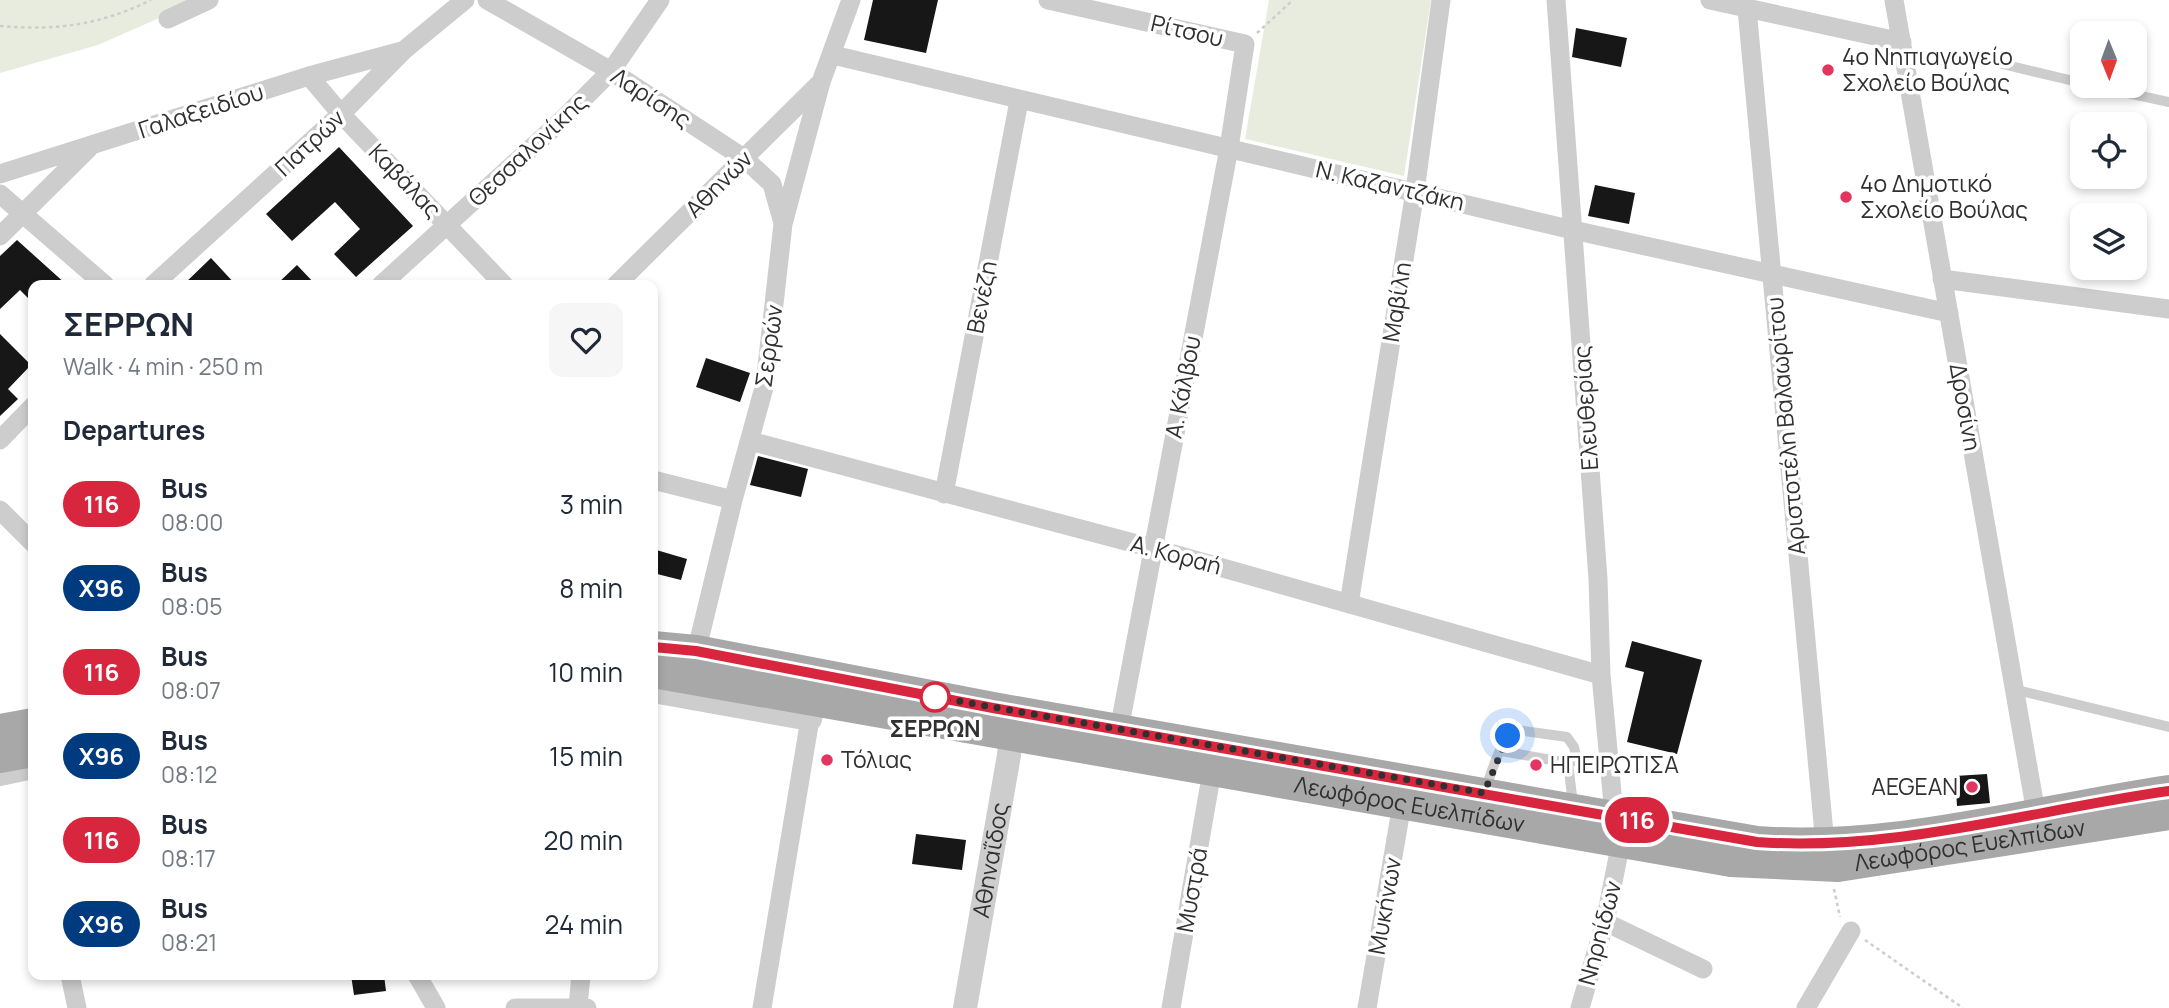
<!DOCTYPE html>
<meta charset="utf-8">
<style>
body{margin:0;font-family:Manrope,sans-serif;background:#f6f6f7;color:#1f2937;height:100vh;display:flex;flex-direction:column;font-size:26px;white-space:nowrap}
*{box-sizing:border-box;margin:0}
p{font-size:23px;color:#747a83}
.icon{flex:none;width:38px;height:38px;fill:none;stroke:currentColor;stroke-width:2;stroke-linecap:round;stroke-linejoin:round}
.map{position:relative;flex:1;overflow:hidden}
.drawer{position:absolute;left:28px;top:280px;width:630px;height:700px;display:flex;flex-direction:column;background:#fff;border-radius:14px;box-shadow:0 4px 10px #0003}
.drawer>*{flex:none}
.badge{padding:0 14px;border-radius:23px;font-size:24px;line-height:46px}
.needle{width:46px;rotate:179deg}
.controls{position:absolute;left:2070px;top:21px;display:grid;gap:14px}
.controls a{display:grid;place-items:center;width:77px;height:77px;border-radius:14px;background:#fff;box-shadow:0 4px 10px #0003;font-size:35px}
.you{position:absolute;width:35px;height:35px;margin:-18px;border:5px solid #fff;border-radius:50%;background:#1a73e8;box-shadow:0 0 0 10px #1a73e833}
.map>.badge{position:absolute;translate:-50% -50%;box-shadow:0 0 0 4px #fff}
h2{padding:0 35px;font-size:26px;line-height:63px}
.round{display:grid;place-items:center;flex:none;width:74px;height:74px;border-radius:14px;background:#f6f6f7}
.headline{display:flex;align-items:center;justify-content:space-between;height:119px;padding:0 35px}
h1{font-size:33px;font-weight:700;line-height:52px}
ul{padding:0;list-style:none}
li{display:flex;align-items:center;gap:21px;height:84px;padding:0 35px}
li div{flex:1}
li b{display:block;font-size:26px}
li em{font-style:normal}
li .badge{min-width:77px;font-weight:700;text-align:center}
.map>svg:first-child{display:block}
.green{fill:#e8ecde}
.building{fill:#171717}
.lines{fill:none;stroke-linecap:round;stroke-linejoin:round}
.path{stroke:#cdcdcd;stroke-width:2.5;stroke-dasharray:3.5 3.5;stroke-linecap:butt}
.service{stroke:#cdcdcd;stroke-width:10}
.minor{stroke:#cdcdcd;stroke-width:19}
.tertiary{stroke:#cdcdcd;stroke-width:24}
.primary{stroke:#a8a8a8;stroke-width:32}
.line-casing{stroke:#fff;stroke-width:16}
.line{stroke:#d7263d;stroke-width:10}
.walk{stroke:#303030;stroke-width:7;stroke-dasharray:0 12.6}
.poi-dot{fill:#e23660;stroke:#fff;stroke-width:2.5}
.stop-dot{fill:#fff;stroke:#d7263d;stroke-width:3.5}
.labels{text-anchor:middle;stroke-width:7;stroke-linejoin:round;paint-order:stroke}
.street-label{font-size:23px;fill:#303030;stroke:#fff}
.poi-label{font-size:23px;fill:#303030;stroke:#fff;text-anchor:start}
.stop-label{font-size:23px;font-weight:bold;fill:#303030;stroke:#fff}
</style>
<div class="map">
<svg width="2169" height="1008" viewBox="0 0 2169 1008">
<rect width="100%" height="100%" fill="#fff"/>
<path class="green" d="M0 0H200L98 45 0 73Z
M1269 0H1431L1404 176 1245 139Z"/>
<path class="building" d="M873 0H938L926 53 864 40Z
M1576 28 1627 38 1621 67 1572 57Z
M339 147 413 226 356 277 334 254 360 229 335 202 292 241 266 214Z
M1595 185 1635 193 1629 224 1588 216Z
M17 240 67 285H33V303L20 290 0 309V256Z
M211 258 236 285H183Z
M297 265 316 285H276Z
M0 334 31 365 8 389 18 399 0 416Z
M706 358 750 373 740 402 696 387Z
M758 456 808 469 801 497 750 485Z
M653 549 687 559 681 580 653 573Z
M1632 641 1702 660 1677 754 1627 742 1644 672 1625 667Z
M1987 774 1990 803 1957 806 1955 776Z
M916 834 966 840 962 870 912 864Z
M351 975H384L386 991 354 995Z"/>
<g class="lines">
<path class="path" d="M0 26C56 31 100 25 151 0
M1257 33 1293 0
M1834 889 1840 917
M1865 940 1963 1008"/>
<path class="service" d="M1990 61 2082 83
M2096 86 2169 102
M2013 689 2169 727
M1577 760 1609 764
M1568 763 1573 804
M1485 790C1492 773 1500 737 1517 730L1567 737 1574 747 1577 760 1568 763 1502 751"/>
<path class="minor" d="M487 0 611 71 745 159 772 184 783 223
M1048 0 1245 44 1229 148 1119 730
M1556 0 1598 579 1601 675 1618 857 1605 922 1580 1008
M1710 0 1902 42
M1894 0 2036 813
M1747 9 1825 844
M168 19 209 0
M833 55 1573 230 1949 313
M309 76 341 114 504 285
M0 174 309 76 402 51
M0 194 105 285
M0 236 89 148
M1942 279 2169 309
M153 285 341 114 403 51 465 0
M381 285 561 121 611 71 660 0
M616 285 821 82
M0 440 33 406
M750 441 1152 548 1601 675
M653 480 733 500
M944 494 1019 101
M0 510 33 543
M1349 604 1415 191 1441 0
M694 661 733 500 765 384 783 224 821 82 851 0
M1605 922 1703 969
M70 975 77 1008
M417 975 436 1008
M578 1006 581 975
M515 1008H587
M762 1008 810 719
M1171 1008 1212 771
M1367 1008 1402 804
M1806 1008 1851 931"/>
<g class="tertiary">
<path d="M653 691 810 719 814 700"/>
<path d="M0 774 33 767"/>
<path id="s1" d="M965 1008 1009 755 1012 719"/>
</g>
<g class="primary">
<path d="M653 647 696 651 993 708 1757 842C1896 852 2033 811 2169 791"/>
<path id="s2" d="M653 672 1731 861 1838 866 2169 814"/>
<path d="M0 730 33 724"/>
<path d="M0 757 33 751"/>
</g>
</g>
<g class="lines">
<g class="line-casing">
<path id="line" d="M653 647 696 651 993 708 1757 842C1896 852 2033 810 2169 791"/>
</g>
<use href="#line" class="line"/>
<path class="walk" d="M935 697 1484 793 1508 736"/>
</g>
<g class="poi-dot">
<circle cx="1828" cy="70" r="7"/>
<circle cx="1846" cy="197" r="7"/>
<circle cx="827" cy="760" r="7"/>
<circle cx="1536" cy="765" r="7"/>
<circle cx="1972" cy="787" r="7"/>
</g>
<circle class="stop-dot" cx="935" cy="697" r="14"/>
<g class="labels">
<g class="street-label">
<text transform="translate(1187 31) rotate(13)" y="8">Ρίτσου</text>
<text transform="translate(651 98) rotate(33)" y="8">Λαρίσης</text>
<text transform="translate(201 111) rotate(-18)" y="8">Γαλαξειδίου</text>
<text transform="translate(310 143) rotate(-43)" y="8">Πατρών</text>
<text transform="translate(528 150) rotate(-43)" y="8">Θεσσαλονίκης</text>
<text transform="translate(405 181) rotate(46)" y="8">Καβάλας</text>
<text transform="translate(719 184) rotate(-45)" y="8">Αθηνών</text>
<text transform="translate(1390 186) rotate(13)" y="8">Ν. Καζαντζάκη</text>
<text transform="translate(982 297) rotate(-79)" y="8">Βενέζη</text>
<text transform="translate(1397 302) rotate(-81)" y="8">Μαβίλη</text>
<text transform="translate(769 346) rotate(-82)" y="8">Σερρών</text>
<text transform="translate(1183 387) rotate(-79)" y="8">A. Κάλβου</text>
<text transform="translate(1965 407) rotate(80)" y="8">Δροσίνη</text>
<text transform="translate(1586 408) rotate(-94)" y="8">Ελευθερίας</text>
<text transform="translate(1786 426) rotate(-95)" y="8">Αριστοτέλη Βαλαωρίτου</text>
<text transform="translate(1176 555) rotate(15)" y="8">Α. Κοραή</text>
<text dy="8" stroke="none"><textPath href="#s2" startOffset="768">Λεωφόρος Ευελπίδων</textPath></text>
<text dy="8" stroke="none"><textPath href="#s2" startOffset="1335">Λεωφόρος Ευελπίδων</textPath></text>
<text dy="8" stroke="none"><textPath href="#s1" startOffset="150">Αθηναΐδος</textPath></text>
<text transform="translate(1192 890) rotate(-80)" y="8">Μυστρά</text>
<text transform="translate(1385 906) rotate(-80)" y="8">Μυκήνων</text>
<text transform="translate(1600 933) rotate(-75)" y="8">Νηρηίδων</text>
</g>
<g class="poi-label">
<text x="1842" y="65">4ο Νηπιαγωγείο<tspan x="1842" dy="26">Σχολείο Βούλας</tspan></text>
<text x="1860" y="192">4ο Δημοτικό<tspan x="1860" dy="26">Σχολείο Βούλας</tspan></text>
<text x="841" y="768">Τόλιας</text>
<text x="1550" y="773">ΗΠΕΙΡΩΤΙΣΑ</text>
<text x="1958" y="795" text-anchor="end">AEGEAN</text>
</g>
<g class="stop-label">
<text x="935" y="737">ΣΕΡΡΩΝ</text>
</g>
</g>
</svg>
<div class="controls">
<a><svg class="needle" viewBox="-14 -14 28 28"><path d="M0-13l5 13h-10z" fill="#e53935"/><path d="M0 13l5-13h-10z" fill="#747a83"/></svg></a>
<a><svg class="icon" aria-label="locate" viewBox="0 0 24 24"><circle cx="12" cy="12" r="6"/><path d="M12 2v4M12 18v4M2 12h4M18 12h4"/></svg></a>
<a><svg class="icon" aria-label="layers" viewBox="0 0 24 24"><path d="M12 4l9 5-9 5-9-5zM3 14l9 5 9-5"/></svg></a>
</div>
<div class="you" style="left:1508px;top:736px"></div>
<b class="badge" style="left:1637px;top:820px;background:#d7263d;color:#fff">116</b>
<section class="drawer">
<div class="headline"><div><h1>ΣΕΡΡΩΝ</h1><p>Walk · 4 min · 250 m</p></div><a class="round"><svg class="icon" aria-label="heart" viewBox="0 0 24 24"><path d="M12 20l-8-8c-3-5 5-10 8-4 3-6 11-1 8 4z"/></svg></a></div>
<h2>Departures</h2>
<ul>
<li><span class="badge" style="background:#d7263d;color:#fff">116</span><div><b>Bus</b><p>08:00</p></div><em>3 min</em></li>
<li><span class="badge" style="background:#003b80;color:#fff">Χ96</span><div><b>Bus</b><p>08:05</p></div><em>8 min</em></li>
<li><span class="badge" style="background:#d7263d;color:#fff">116</span><div><b>Bus</b><p>08:07</p></div><em>10 min</em></li>
<li><span class="badge" style="background:#003b80;color:#fff">Χ96</span><div><b>Bus</b><p>08:12</p></div><em>15 min</em></li>
<li><span class="badge" style="background:#d7263d;color:#fff">116</span><div><b>Bus</b><p>08:17</p></div><em>20 min</em></li>
<li><span class="badge" style="background:#003b80;color:#fff">Χ96</span><div><b>Bus</b><p>08:21</p></div><em>24 min</em></li>
</ul>
</section>
</div>
